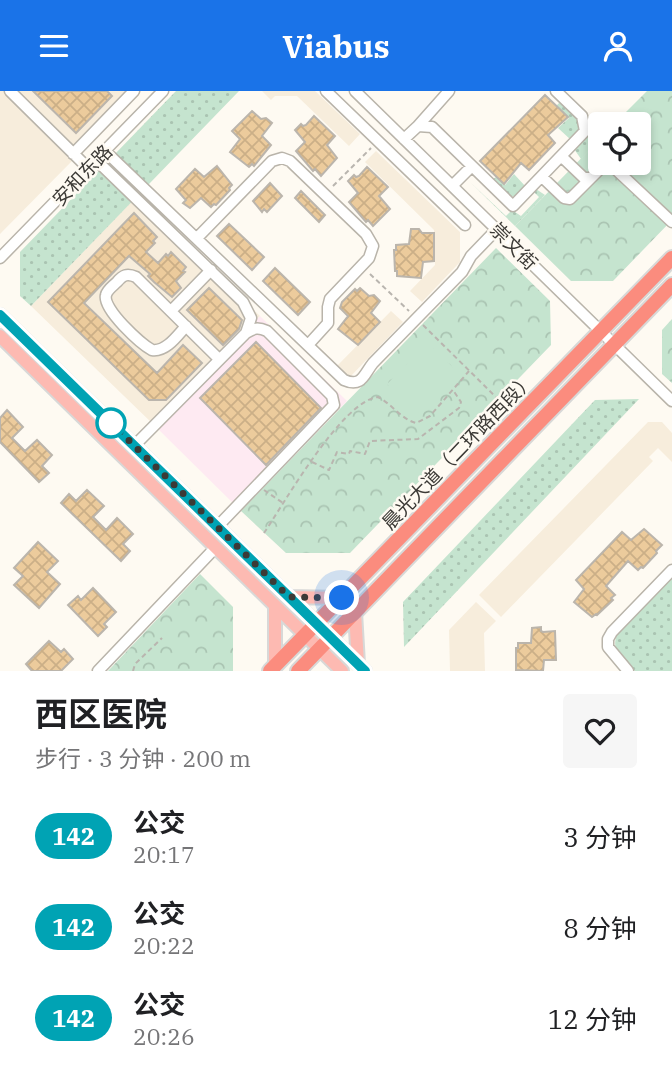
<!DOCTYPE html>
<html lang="zh">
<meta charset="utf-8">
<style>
body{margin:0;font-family:"IBM Plex Serif","Noto Sans SC",serif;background:#f6f6f6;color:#202124;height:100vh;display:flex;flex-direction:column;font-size:26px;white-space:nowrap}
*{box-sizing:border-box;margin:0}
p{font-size:23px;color:#757577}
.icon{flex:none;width:38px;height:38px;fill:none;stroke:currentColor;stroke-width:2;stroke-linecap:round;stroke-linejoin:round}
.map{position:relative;height:580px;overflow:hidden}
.sheet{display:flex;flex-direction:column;background:#fff;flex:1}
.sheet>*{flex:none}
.badge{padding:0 14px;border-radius:23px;font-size:24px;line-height:46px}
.buttons{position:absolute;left:588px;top:21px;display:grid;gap:14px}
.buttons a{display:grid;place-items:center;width:63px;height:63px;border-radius:7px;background:#fff;box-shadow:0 4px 10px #0003;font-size:35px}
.you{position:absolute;width:35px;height:35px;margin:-18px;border:5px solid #fff;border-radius:50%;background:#1a73e8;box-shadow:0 0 0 10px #1a73e833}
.map>.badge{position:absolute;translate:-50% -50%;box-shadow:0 0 0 4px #fff}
.round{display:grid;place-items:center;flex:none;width:74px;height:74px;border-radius:7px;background:#f6f6f6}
.summary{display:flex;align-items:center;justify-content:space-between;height:119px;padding:0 35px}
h1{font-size:33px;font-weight:700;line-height:52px}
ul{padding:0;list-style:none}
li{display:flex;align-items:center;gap:21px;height:91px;padding:0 35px}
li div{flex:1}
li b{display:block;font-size:26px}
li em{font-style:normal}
li .badge{min-width:77px;font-weight:700;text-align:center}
header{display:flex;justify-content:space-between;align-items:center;height:91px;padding:0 35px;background:#1a73e8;color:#fff;font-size:32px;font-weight:700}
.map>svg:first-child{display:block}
.built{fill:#f7eddc}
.medical{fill:#feeaf2}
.grass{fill:url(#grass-dots)}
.park{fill:url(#park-crowns)}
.pitch{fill:#c5e4cf}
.building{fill:url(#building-cross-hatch);stroke:#bbb5ac;stroke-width:2}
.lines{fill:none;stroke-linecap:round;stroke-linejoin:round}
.minor-casing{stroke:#b9b4aa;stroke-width:13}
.major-casing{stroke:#d8d8d7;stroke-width:16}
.highway-casing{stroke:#d8d8d7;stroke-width:18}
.path{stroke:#b9b5af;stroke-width:2;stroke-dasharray:5 3.5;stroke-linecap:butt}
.minor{stroke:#fff;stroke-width:10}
.major{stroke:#fdbab2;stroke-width:12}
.highway{stroke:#fb8c7e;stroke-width:14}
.line-casing{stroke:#fff;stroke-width:16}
.line{stroke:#00a3b4;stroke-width:10}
.walk{stroke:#3c3a36;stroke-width:7;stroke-dasharray:0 12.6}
.stop-dot{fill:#fff;stroke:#00a3b4;stroke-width:3.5}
.labels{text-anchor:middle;stroke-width:5;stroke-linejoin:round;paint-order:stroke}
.street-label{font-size:19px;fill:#3c3a36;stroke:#fefaf2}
</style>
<header><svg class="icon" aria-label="menu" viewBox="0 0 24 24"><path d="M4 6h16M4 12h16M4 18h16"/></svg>Viabus<svg class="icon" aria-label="person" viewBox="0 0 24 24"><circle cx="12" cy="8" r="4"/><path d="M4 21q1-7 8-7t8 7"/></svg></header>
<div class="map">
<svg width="672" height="580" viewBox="0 0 672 580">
<defs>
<pattern id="grass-dots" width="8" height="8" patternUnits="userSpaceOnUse" patternTransform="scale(1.75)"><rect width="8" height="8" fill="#c5e4cf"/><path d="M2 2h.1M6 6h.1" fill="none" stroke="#aac4b2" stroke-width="1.8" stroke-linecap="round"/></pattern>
<pattern id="park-crowns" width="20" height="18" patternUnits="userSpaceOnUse" patternTransform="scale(1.75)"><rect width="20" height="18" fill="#c5e4cf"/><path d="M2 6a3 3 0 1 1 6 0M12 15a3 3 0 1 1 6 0" fill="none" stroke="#aac4b2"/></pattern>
<pattern id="building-cross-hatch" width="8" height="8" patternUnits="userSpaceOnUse" patternTransform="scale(1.75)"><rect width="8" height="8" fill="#eccb9c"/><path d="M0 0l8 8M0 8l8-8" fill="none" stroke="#cbaf87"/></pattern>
</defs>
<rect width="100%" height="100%" fill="#fefaf2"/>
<path class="built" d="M0 0H141L0 143Z
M262 0H315L360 43 349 55 297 5H275L271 9Z
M376 60 460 141V171L422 211 410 200 435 174 434 139 365 71Z
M137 105 260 225 154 334 31 215Z
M391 220 403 231 349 287 337 275Z
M648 331H662L672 342V371L658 357 649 366 653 370 501 526 479 504Z
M476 511 496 530 484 542 485 580H450L449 539Z"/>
<path class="medical" d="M260 225 347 310 241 420 154 334Z"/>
<path class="grass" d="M176 0H239L31 215 20 205V161Z
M562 9 577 25 582 36 571 49 558 37 569 27 556 15Z
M598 33 600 35V48L581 68 574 58Z
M514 83 526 96 516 105H510L491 90 496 86 505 94Z
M470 91 506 125 512 119 521 125 539 106 533 100 536 98 545 104 515 135Z
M639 308 404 556 403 511 595 309Z
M672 486V580H635C624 569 610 561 617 544Z"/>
<path class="park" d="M647 0H672V129L613 190H571L515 135 600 48V72H639V33H614Z
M496 157 550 210 551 254 350 462H286L241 420Z
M672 228V292L662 283V239Z
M200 483 233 516V580H108Z"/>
<path class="pitch" d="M428 252 458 281 417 323 387 293Z"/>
<path class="building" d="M33 0H107L112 5 76 42Z
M545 4 568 26 548 44 555 52 529 79 521 72 504 93 480 70Z
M252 20 261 28 266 27 272 32 262 45 271 54 254 75 252 73 249 76 230 61 240 48 232 40Z
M314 25 335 45 327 54 337 67 321 85 315 78 313 80 296 60 305 51 295 39 301 33 303 35 306 34Z
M217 75 232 94 229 97 230 99 216 114 214 113 211 116 201 107 190 117 183 112 186 109 184 107 176 98 195 78 204 86Z
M367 76 388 96 379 105 390 118 373 135 368 129 366 131 349 111 358 102 348 90 354 84 356 86 359 85Z
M270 92 282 105 267 121 264 118 262 121 253 110Z
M301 100 325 124 319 131 295 107Z
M134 122 157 146 153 150 155 152 146 161 158 172 166 163 168 165 171 161 186 176 183 180 185 181 176 190 181 197 172 206 154 191 148 185 150 183 129 165 84 212 157 282 183 254 202 272 166 309H149L48 211Z
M229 133 264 166 252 179 217 145Z
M411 138H419L422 142H434V170L423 171 421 187 397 185V180H395L394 159H396V154L409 153Z
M275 177 310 211 298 224 263 190Z
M209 197 242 229 239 238 223 254 187 219Z
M360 197 369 205 374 204 380 210 371 222 380 231 358 254 338 238 348 225 340 217 342 211 355 198 357 200Z
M256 251 321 317 266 374 200 307Z
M7 319 23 336 12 347 25 360 37 349 52 364 42 375 49 382 39 391 0 351V327Z
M87 399 104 415 93 426 106 439 117 427 133 443 123 453 130 460 121 470 61 412 69 403 76 410Z
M644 438 662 454 656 460 657 462 643 477 641 476 638 479 628 470 606 495 615 504 611 507 613 509 597 524 596 523 592 526 574 511 584 498 576 489 622 441 631 449Z
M38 451 58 470 47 481 60 493 39 517 14 494 23 485 14 477Z
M93 497 116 521 104 533 107 536 98 545 68 514 78 505 81 509Z
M541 536V540L543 541 555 540 556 569H544L543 580 516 579V557H518V552H531L532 537Z
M49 550 61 561 64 558 73 568 61 580H32L26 573Z"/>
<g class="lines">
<g class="minor-casing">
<path id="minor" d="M10 0 88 77
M326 0 465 134
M355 0 672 310
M417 36 449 0
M404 48 418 35 432 36 513 115 585 40 582 25 556 0
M105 60 344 289C362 297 364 283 373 272L462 181 471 165 497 138
M73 63 134 0
M562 66 584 87H591
M96 69 243 211 251 227 246 242
M542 86 564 107 570 108 602 76 610 73 672 131
M452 95 472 75
M197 147 272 70 282 67 290 70 366 143 373 155 369 167 330 208 328 216V232L308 254
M0 167 163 0
M171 220 211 179
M186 235C177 245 166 261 152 259 141 253 102 218 106 204 107 199 113 195 117 191 123 184 127 182 136 186L219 268
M134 355 246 242C254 237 258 236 267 240L332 305 334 314 217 436
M98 580 216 456
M628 580 608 556V548L612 541 672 479"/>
</g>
<g class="major-casing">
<path id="major" d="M0 224 365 580
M0 245 342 580
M289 506 342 507
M355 521 358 573
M275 575V515"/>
</g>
<g class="highway-casing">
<path id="highway" d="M270 580 672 167
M298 580 672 194"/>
</g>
<path class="path" d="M333 95 371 57
M370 183 409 220
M423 234 508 318
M312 371 329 379 337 361 349 363 350 360 365 363 370 350 418 348 459 317 461 311 453 299
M264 399 283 412
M264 442C285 411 342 310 378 306 392 313 401 328 416 332L430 325 469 280
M133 580 135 573 162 547"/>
<use href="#minor" class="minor"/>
<use href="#major" class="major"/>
<use href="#highway" class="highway"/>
</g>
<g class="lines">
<g class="line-casing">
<path id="line" d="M0 224 365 580"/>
</g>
<use href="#line" class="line"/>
<path class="walk" d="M111 332 289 506 342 507"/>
</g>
<circle class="stop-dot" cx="111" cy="332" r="14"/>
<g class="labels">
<g class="street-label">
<text transform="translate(82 84) rotate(-46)" y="7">安和东路</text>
<text transform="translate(514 155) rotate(45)" y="7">崇文街</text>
<text transform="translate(458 360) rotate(-46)" y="7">晨光大道（二环路西段）</text>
</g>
</g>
</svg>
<div class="buttons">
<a><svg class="icon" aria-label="locate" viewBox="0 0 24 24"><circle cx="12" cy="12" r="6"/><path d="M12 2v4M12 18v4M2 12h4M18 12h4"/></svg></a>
</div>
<div class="you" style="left:342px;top:507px"></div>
</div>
<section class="sheet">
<div class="summary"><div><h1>西区医院</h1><p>步行 · 3 分钟 · 200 m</p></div><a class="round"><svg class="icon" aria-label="heart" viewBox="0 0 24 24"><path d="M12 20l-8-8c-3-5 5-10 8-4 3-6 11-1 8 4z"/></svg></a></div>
<ul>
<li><span class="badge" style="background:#00a3b4;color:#fff">142</span><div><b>公交</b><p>20:17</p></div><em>3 分钟</em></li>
<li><span class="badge" style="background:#00a3b4;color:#fff">142</span><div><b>公交</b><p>20:22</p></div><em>8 分钟</em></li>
<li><span class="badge" style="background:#00a3b4;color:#fff">142</span><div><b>公交</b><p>20:26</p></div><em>12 分钟</em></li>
</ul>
</section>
